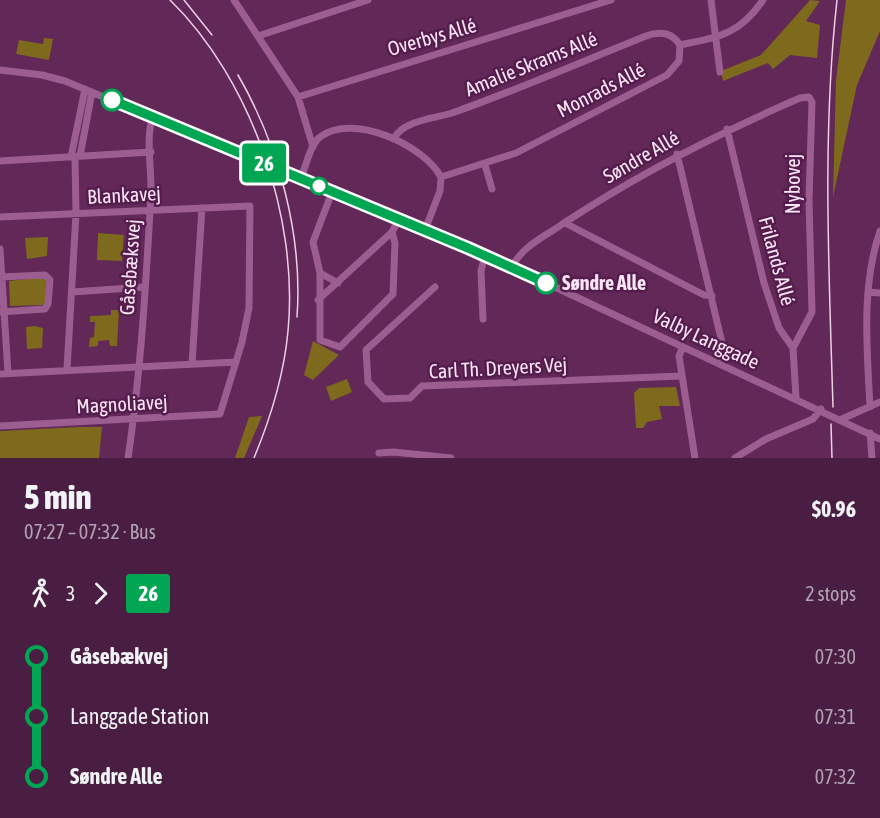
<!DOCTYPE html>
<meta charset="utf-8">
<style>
body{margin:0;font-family:"Asap Condensed",sans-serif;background:#502749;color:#f1f3f6;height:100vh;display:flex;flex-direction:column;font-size:22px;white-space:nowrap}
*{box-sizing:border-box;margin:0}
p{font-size:20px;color:#b1a2b2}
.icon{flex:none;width:33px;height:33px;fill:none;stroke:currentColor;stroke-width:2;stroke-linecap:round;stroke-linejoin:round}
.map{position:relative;height:458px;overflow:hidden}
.details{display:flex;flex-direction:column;background:#491e42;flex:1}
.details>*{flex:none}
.badge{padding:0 12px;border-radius:4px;font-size:21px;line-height:39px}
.map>.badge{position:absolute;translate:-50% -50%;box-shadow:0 0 0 3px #fff}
.legs{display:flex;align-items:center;gap:9px;height:66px;padding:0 24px;font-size:20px}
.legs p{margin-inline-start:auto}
.head{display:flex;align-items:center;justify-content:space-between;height:102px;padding:0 24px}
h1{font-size:33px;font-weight:800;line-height:45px}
ul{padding:0 24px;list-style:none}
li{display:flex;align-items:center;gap:21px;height:60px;font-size:22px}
li i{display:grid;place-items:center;width:9px;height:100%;margin:0 8px;background:currentColor}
li i::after{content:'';width:15px;height:15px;margin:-8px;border:4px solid;border-radius:50%;background:#491e42}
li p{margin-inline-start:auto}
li:first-child i{background:linear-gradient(#0000 50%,currentColor 0)}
li:last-child i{background:linear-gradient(currentColor 50%,#0000 0)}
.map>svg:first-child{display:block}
.green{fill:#7e6a1c}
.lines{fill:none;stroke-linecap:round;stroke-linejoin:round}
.minor{stroke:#9c5e90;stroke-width:7}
.tram{stroke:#ead1e5;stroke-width:1.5}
.line-1-casing{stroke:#fff;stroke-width:14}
.line-1{stroke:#00a651;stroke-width:9}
.stop-1-dot{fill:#fff;stroke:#00a651;stroke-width:3}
.labels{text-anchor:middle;stroke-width:5;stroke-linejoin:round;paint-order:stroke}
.street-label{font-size:20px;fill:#fbe6f6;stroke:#551d4d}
.stop-label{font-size:20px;font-weight:bold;fill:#fbe6f6;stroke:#551d4d;text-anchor:start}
</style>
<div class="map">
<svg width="880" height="458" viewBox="0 0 880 458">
<rect width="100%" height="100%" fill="#612858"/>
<path class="green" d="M810 0 820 1 806 21 820 25 817 58 790 55 773 69 768 63 723 81 721 71 761 55Z
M846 0H880V31L857 85 833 197 836 80Z
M44 38 53 39 49 60 16 54 19 40 43 44Z
M98 233 124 235 122 261 97 260Z
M48 237 47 256 27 259 25 238Z
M44 277 47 281 45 305 10 306 9 281Z
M111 310H119L117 346H110L109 340 98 341V346L89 347 90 338 94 337 95 322H90V316L111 315Z
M35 326 43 328 42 348 27 349 26 327Z
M313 341 339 355 313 380 304 375Z
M347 379 352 392 331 401 326 387Z
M676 387 680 406H659L662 419 647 422 643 428H636L634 393 639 388Z
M262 416 244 458H235L249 417Z
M78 427H102L99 458H0V431Z"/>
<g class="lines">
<path class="minor" d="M234 0 298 97 313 147
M711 0 720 72
M258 36 368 0
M0 70 42 75 65 81 512 267 880 439
M298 97 611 0
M727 129 764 283 779 328 793 348 796 398
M394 138C405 120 433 119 452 113 517 90 581 62 646 36 660 31 672 32 680 45
M677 154 724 351 722 365
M80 156 92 92
M71 157 85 89
M0 161 151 152
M485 165 492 189
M301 178C306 166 310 145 320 137 352 112 424 145 441 177
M332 192 313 242 320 273V340L340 347 393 294 395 243 392 232
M0 217 250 206 249 308 242 342 220 414 0 426
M565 223 704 295 712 296
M425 230 440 191 441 177 516 153 667 75 679 61 680 45C719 37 739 35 763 0
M0 249 8 373
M512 267C522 246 546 236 564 223 640 173 717 134 800 98L809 97 812 102 809 200 812 312 793 348
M320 273 338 283
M0 277 45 275 50 280 48 304 45 309 0 312
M435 287 366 350 368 382 384 399 410 398 422 386 682 376
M72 292 145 287
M868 292 880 293
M318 300 392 232 399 219
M483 319 481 271 485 255
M683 347 679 356 695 458
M192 364 202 208
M67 369 76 214 75 157
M0 374 236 362
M870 407C867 348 861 287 880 231
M842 419 880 402
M870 433 872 458
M379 453 394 452 451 458
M128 458C141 371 146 282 151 194 152 172 145 136 153 117
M735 458 766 439 813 419 821 409"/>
<path class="tram" d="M170 0C251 79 299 218 288 331 284 375 271 417 254 458
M184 0 212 35
M238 75C279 146 303 236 297 317
M833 407C829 271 822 135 837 0
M831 424 832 458"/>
</g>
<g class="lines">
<g class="line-1-casing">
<path id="line-1" d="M112 100 468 248 546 283"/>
</g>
<use href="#line-1" class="line-1"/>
</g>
<g class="stop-1-dot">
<circle cx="112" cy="100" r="10"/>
<circle cx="319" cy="186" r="8"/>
<circle cx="546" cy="283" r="10"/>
</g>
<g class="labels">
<g class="street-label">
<text transform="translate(432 37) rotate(-16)" y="7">Overbys Allé</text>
<text transform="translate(531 64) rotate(-22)" y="7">Amalie Skrams Allé</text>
<text transform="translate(601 90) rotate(-27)" y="7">Monrads Allé</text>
<text transform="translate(641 157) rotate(-30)" y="7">Søndre Allé</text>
<text transform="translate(793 184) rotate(-90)" y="7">Nybovej</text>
<text transform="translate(124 195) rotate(-3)" y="7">Blankavej</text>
<text transform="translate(777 261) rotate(75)" y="7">Frilands Allé</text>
<text transform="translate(130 267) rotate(-86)" y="7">Gåsebæksvej</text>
<text transform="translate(706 339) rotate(25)" y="7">Valby Langgade</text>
<text transform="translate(498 368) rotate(-3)" y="7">Carl Th. Dreyers Vej</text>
<text transform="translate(122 404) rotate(-3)" y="7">Magnoliavej</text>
</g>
<g class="stop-label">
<text x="562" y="290">Søndre Alle</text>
</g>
</g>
</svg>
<b class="badge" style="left:264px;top:163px;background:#00a651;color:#fff">26</b>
</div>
<section class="details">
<div class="head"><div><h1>5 min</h1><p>07:27 – 07:32 · Bus</p></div><b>$0.96</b></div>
<div class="legs"><svg class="icon" aria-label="walk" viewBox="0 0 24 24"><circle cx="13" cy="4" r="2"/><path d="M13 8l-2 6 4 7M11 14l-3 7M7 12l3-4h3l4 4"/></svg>3<svg class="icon" aria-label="forward" viewBox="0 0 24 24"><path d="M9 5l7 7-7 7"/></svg><b class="badge" style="background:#00a651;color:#fff">26</b><p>2 stops</p></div>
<ul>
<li><i style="color:#00a651"></i><b>Gåsebækvej</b><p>07:30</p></li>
<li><i style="color:#00a651"></i><span>Langgade Station</span><p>07:31</p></li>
<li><i style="color:#00a651"></i><b>Søndre Alle</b><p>07:32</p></li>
</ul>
</section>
